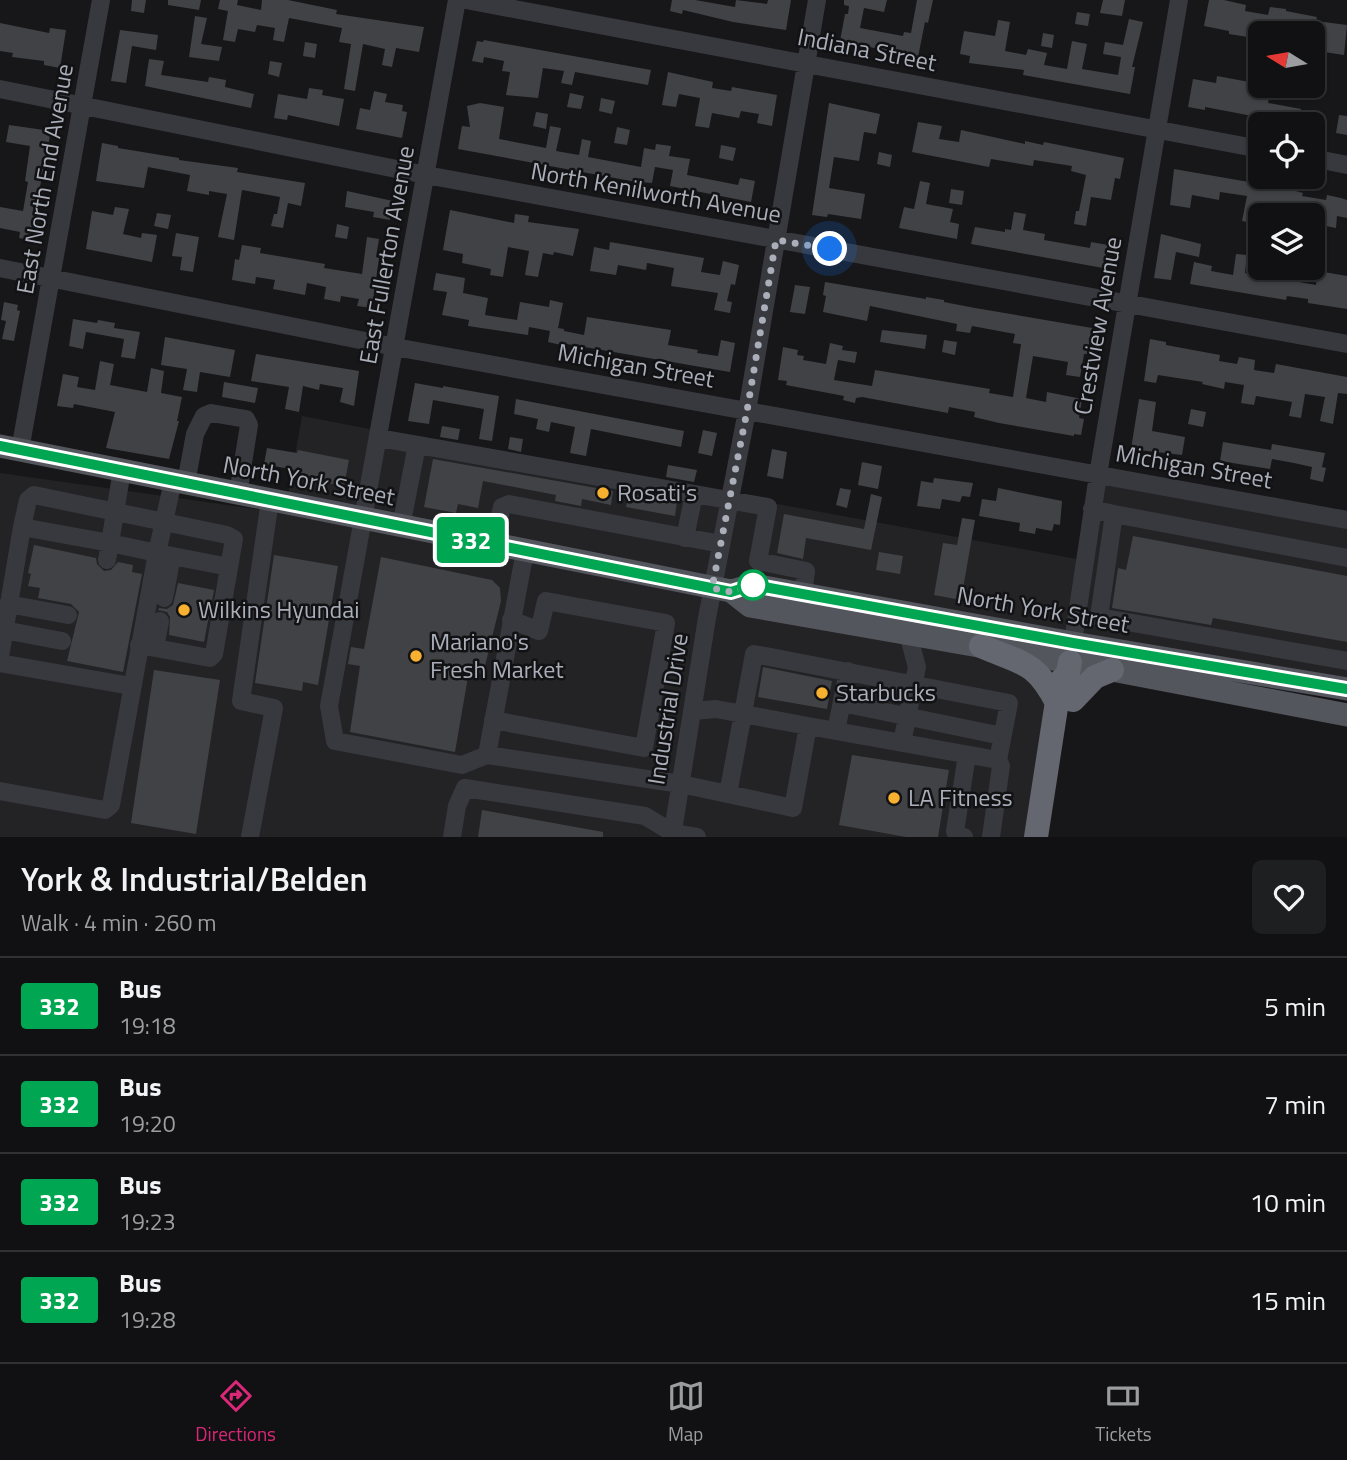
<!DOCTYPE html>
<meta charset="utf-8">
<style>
body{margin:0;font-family:"Titillium Web",sans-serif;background:#1e1f21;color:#f1f3f6;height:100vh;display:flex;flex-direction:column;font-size:26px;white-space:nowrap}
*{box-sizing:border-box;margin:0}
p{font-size:23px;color:#9c9da0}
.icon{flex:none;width:38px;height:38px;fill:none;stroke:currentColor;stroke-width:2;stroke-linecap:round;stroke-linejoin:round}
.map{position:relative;height:837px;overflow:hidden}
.side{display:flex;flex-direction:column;background:#111113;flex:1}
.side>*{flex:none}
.badge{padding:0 14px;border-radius:5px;font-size:24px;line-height:46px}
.needle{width:46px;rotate:281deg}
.tools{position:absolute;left:1248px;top:21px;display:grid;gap:14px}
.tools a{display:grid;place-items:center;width:77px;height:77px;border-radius:10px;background:#111113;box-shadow:0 2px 5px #0004,0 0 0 2px #303133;font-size:35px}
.you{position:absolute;width:35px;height:35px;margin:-18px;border:5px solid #fff;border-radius:50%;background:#1a73e8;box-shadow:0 0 0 10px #1a73e833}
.map>.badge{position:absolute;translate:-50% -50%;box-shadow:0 0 0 4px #fff}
.round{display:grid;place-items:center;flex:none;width:74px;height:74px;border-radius:10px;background:#1e1f21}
.overview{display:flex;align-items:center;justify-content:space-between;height:119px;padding:0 21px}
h1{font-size:33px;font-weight:600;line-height:52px}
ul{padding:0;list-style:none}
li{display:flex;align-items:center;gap:21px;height:98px;padding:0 21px;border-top:2px solid #303133}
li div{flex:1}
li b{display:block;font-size:26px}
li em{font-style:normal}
li .badge{min-width:77px;font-weight:700;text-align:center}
.tab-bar{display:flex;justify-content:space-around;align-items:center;height:98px;border-top:2px solid #303133;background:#111113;font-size:19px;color:#9c9da0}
.tab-bar a{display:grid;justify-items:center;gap:4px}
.tab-bar .on{color:#db2777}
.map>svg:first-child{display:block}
.built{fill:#232326}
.building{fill:#414246}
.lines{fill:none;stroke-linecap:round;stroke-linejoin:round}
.minor{stroke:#38393e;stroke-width:18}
.major{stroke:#54565d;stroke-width:23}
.highway{stroke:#64676f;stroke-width:24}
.line-casing{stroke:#fff;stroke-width:16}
.line{stroke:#00a651;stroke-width:10}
.walk{stroke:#a9aeb9;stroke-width:7;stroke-dasharray:0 12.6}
.poi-dot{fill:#f8b030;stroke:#121214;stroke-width:2.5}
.stop-dot{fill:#fff;stroke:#00a651;stroke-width:3.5}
.labels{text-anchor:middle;stroke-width:5;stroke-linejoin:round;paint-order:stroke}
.street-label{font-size:24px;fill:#a9aeb9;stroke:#121214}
.poi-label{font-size:24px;fill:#a9aeb9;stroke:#121214;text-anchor:start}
</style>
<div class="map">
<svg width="1347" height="837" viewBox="0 0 1347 837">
<rect width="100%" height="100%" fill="#171719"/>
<path class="built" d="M302 416 375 430 361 515 287 500Z
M383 432 728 496 710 584 368 517Z
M0 473 356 523 1057 654 1026 837H0Z
M1102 480 1347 524V691L1077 644Z
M734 496 1082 560 1068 648 718 586Z"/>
<path class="building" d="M132 0H146L144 13 131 11Z
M168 0H201L199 10 168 5Z
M220 0H238L237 5 261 10 262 0H288L337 10 336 14 424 27 419 52 396 48 392 67 382 65 385 49 363 44 355 91 344 89 351 44 339 42 342 28 289 18 284 42 273 40 275 28 257 25 255 32 238 29 235 42 223 40 228 11 218 9Z
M672 0H695L735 7 736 0 767 4 768 0H791L786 30 733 22 683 10 682 14 670 11Z
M844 0H887L884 12 864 8 860 28 903 36 904 32 911 33 917 0H933L928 23 925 22 918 57 840 41 845 14H848L849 6 844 5Z
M1103 0H1125L1122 16 1100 13Z
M1209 0H1224L1246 5 1245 11 1268 15 1270 7 1286 9V11L1317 17 1316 21 1347 25 1344 55 1324 52 1325 44 1319 43 1321 33H1301L1302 30 1260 25V39L1229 34V31L1204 26Z
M1077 12 1090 14 1088 26 1075 24Z
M195 16 207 18 201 44 222 47 219 61 189 57Z
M1129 19 1143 22 1132 67H1135L1130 94 1023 75 1024 70 969 63 970 56 960 54 964 31 995 36 998 20 1010 22 1005 51 1026 55 1028 49 1047 53 1044 65 1067 69 1072 41 1087 44 1082 69 1118 75 1121 57 1103 54 1105 42 1123 45Z
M0 23 49 33 50 28 66 30 60 68 44 65V61L12 57 13 53 0 51Z
M120 30 158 35 156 50 132 46 126 83 111 81Z
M1043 33 1054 35 1052 48 1041 46Z
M484 40 651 70 648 85 575 72 572 85 561 83 564 71 543 68 538 98 506 95 510 72 502 71 504 61 484 57 483 63 472 61 477 41 483 42Z
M305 42 317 44 315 58 303 56Z
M149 59 164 61 161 75 208 82 209 77 226 80 225 87 254 94 251 108 145 86Z
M270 61 282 63 279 77 268 74Z
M668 72 713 82 712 88 731 91 732 87 777 95 772 126 757 123 759 114 741 111 739 118 712 113 709 128 695 126 700 98 679 94 676 107 662 105Z
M1217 76 1260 84V86H1272L1268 103 1301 109 1299 124H1275L1276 121 1242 114 1205 107V110L1188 107 1193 79 1216 83Z
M309 88 323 90 322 95 344 99 339 126 288 115 287 120 274 118 278 94 307 99Z
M374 91 387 94 385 102 403 105 402 111 407 112 402 138 356 129 360 108 370 110Z
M570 93 584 96 581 109 567 107Z
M601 98 615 101 612 114 599 111Z
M480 103 504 107 499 139 546 148 550 126 561 128 556 151 579 155 582 139 591 141 588 157 641 167 644 148 655 150 656 144 671 146 669 156 690 159 687 175 738 185 740 178 755 181 751 202 670 186 673 170 655 167 652 183 631 181 458 149 462 126 470 127 467 106Z
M829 103 880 114 876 134 864 132 859 161 834 157 829 188 865 194 861 219 828 214 827 217 812 215Z
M536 112 548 114 546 129 533 126Z
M1339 115 1347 116V135L1336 133Z
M918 122 942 126 939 139 959 142 961 130 1025 144V141L1043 145 1044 142 1124 158 1120 179 1115 178 1111 200 1091 197 1086 226 1074 224 1076 211H1079L1086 175 1071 171 1072 166 1034 160 1033 166 991 159 989 167 912 152Z
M9 125 51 131 39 192H43L34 241 19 238 20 232 0 228V207L23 211 28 182 25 181 30 146 6 142Z
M617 127 630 130 627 145 614 143Z
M102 143 118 146V148L179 158V160L238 168 237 172 305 183 301 206 288 203 283 228 271 226 274 214H277L280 197 242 190 234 240 218 237 227 194 209 191V195L187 191 190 175 148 167 144 188 96 181Z
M721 145 736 148 733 161 719 158Z
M879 152 892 155 890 167 877 164Z
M1174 169 1289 189 1303 193 1302 196 1326 200 1327 195 1341 198 1347 200V218L1337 216 1336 228 1321 225 1323 219 1312 217V215L1285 213V215H1254L1252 223 1242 221 1247 196 1220 192 1219 200 1192 195 1190 208 1170 205Z
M920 181 930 183 926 204 953 209 950 222 959 224 957 239 899 228 904 207 914 209Z
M951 189 964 191 962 205 949 203Z
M347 191 393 201 390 220 373 217 374 212 345 207Z
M115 207 129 209 123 234 141 238 142 233 157 235 152 262 86 249 92 211 113 215Z
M450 210 514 223 515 214 529 216 528 222 579 229 573 256 554 252 553 255 543 253 538 277 525 275 529 251 508 247 503 277 490 275 491 269 462 263 463 254 443 250Z
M1014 212 1026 214 1023 230 1045 234 1044 240 1090 248 1091 242 1108 245 1103 268 971 244 975 227 1005 232V229L1011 230Z
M157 213 171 215 168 229 154 226Z
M337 224 349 227 347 239 335 237Z
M176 233 199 237 193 272 180 270 182 257 172 256Z
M1161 234 1201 244 1199 257 1176 252 1171 280 1154 278Z
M367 237 379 239 376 257 379 258 372 308 357 306 359 299 341 296 340 302 324 299 326 287 307 283 305 295 273 289 275 280 256 277 255 284 232 280 235 259 239 260 242 245 261 248 260 253 325 264 324 268 362 274Z
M610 242 704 258 701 272 720 275 723 261 739 265 735 285 731 284 727 301 732 302 730 313 714 310 718 293 671 286 674 268 647 263 646 270 618 265 616 275 590 271 594 247 609 250Z
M1236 254 1247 255 1245 273 1264 277 1266 268H1278L1276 278 1316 285 1318 271 1347 276V309L1308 303V299L1287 296 1286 300 1190 284 1194 262 1212 266 1211 271 1233 275Z
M436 273 465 278 463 293 488 298 485 315 517 320 520 302 549 307 550 300 563 303 558 328 564 329V331L584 335 587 317 671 330 668 345 698 350 697 353 718 356 721 340 735 343 730 372 561 343V345L548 342 550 331 529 327 528 335 468 326 469 320 442 315 447 292 433 290Z
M825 282 926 299V297L944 300V302L975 308 1092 328 1087 354H1084L1080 377 1066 375 1068 362 1033 356 1026 398 1046 402 1047 392 1082 399 1079 418 1084 419 1081 435 1074 434V436L999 423 974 417 975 412 949 407 948 413 862 397 856 398 855 403 843 400 844 396 786 385 787 381 778 380 783 347 798 350 797 355 804 356 803 360 826 364 830 343 843 346 842 350 857 352 855 363 838 360 834 380 872 386 875 370 990 389 989 393 1013 397 1021 344 1013 343 1015 334 972 326 970 333 956 331 957 324 870 306 867 321 823 312 826 296 823 295Z
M795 285 810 287 805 314 790 312Z
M4 302 18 305 17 310 20 311 14 341 2 339 6 321 1 320Z
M73 319 97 323 98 320 115 323 114 328 140 332 135 359 121 357 124 339 86 332 83 349 69 346Z
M882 330 927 335 925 349 880 342Z
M165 337 235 350 230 377 200 372 197 392 183 390 187 369 161 365Z
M1150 339 1166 342V345L1220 355 1219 361 1237 364 1239 357 1255 360 1254 370 1274 373 1276 364 1347 377V394L1338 393 1333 424 1320 421 1325 397 1305 394 1301 418 1289 416 1292 402 1256 396 1254 405 1241 403 1244 385 1225 382 1224 389 1202 384 1203 382 1158 375 1156 383 1144 381Z
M944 340 957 342 955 355 942 352Z
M256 354 359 371 354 406 340 402 343 388 320 384 319 390 303 386 299 412 285 409 289 387 251 381Z
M100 361 114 364 110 385 147 392 151 368 164 371 161 393 182 397 177 421H179L169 459 106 448 115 412 74 404 73 408 57 406 63 374 79 377 77 387 95 390Z
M224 382 258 388 255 403 222 397Z
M415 383 443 388V386L499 396 492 441 479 439 484 409 433 400 429 424 408 421Z
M516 399 684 431 681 447 591 429 586 456 570 453 575 427 551 422 549 432 536 429 538 419 514 414Z
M1139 399 1156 402 1152 431 1185 437 1182 455 1131 449Z
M1191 409 1206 412 1203 427 1188 424Z
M442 426 460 429 458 440 440 437Z
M703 430 717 433 712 456 698 453Z
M510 437 523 439 521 452 508 449Z
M1223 442 1271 450 1272 444 1325 453 1322 467 1326 468 1323 482 1310 479 1312 467 1294 463 1272 459 1270 469 1220 461Z
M267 448 297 453 298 450 349 460 344 486 293 477 294 470 264 464Z
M772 449 787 452 783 479 767 476Z
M433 459 613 491 611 505 582 499 581 506 555 501 556 495 483 481 478 508 458 504 456 513 424 507Z
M862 462 882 466 878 489 858 485Z
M668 465 697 470 694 482 666 477Z
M934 478 973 483 970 497 962 496 960 502 942 499 940 509 917 506 921 481 933 483Z
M840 488 851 490 847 508 836 505Z
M998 488 1062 501 1060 525 1054 524 1052 531 1036 528 1035 534 1019 531 1020 523 979 516 982 499 996 501Z
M629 494 677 502 675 516 626 507Z
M871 494 882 497 871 550 806 538 803 559 777 553 784 514 864 529Z
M962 518 975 520 961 600 934 595 943 543 957 545Z
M1133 536 1347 576V642L1213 618 1211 625 1112 608 1118 568 1126 570Z
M34 545 96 558 97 564 104 571 111 570 118 562 133 565 132 572 142 574 123 672 67 661 79 612 71 604 38 598 40 588 28 586 31 574 28 573Z
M879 552 903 556 900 574 876 570Z
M274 555 338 566 318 685 303 682 302 691 255 683Z
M381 557 492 580 500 588 501 601 483 674 469 671 455 752 350 732 360 666 348 664 351 647 364 649Z
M178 583 214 590 204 642 169 635 170 617 167 612 158 610 159 608 167 609 173 605Z
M763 667 832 681 827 709 758 697Z
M154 670 220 680 196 834 131 823Z
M852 755 949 770 938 837H906L839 825Z
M482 810 603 832V837H478Z"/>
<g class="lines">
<path class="minor" d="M457 0 329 706 335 741 462 765 487 755
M466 0 1260 149
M0 89 426 175 1347 344
M1312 158 1347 165
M0 268 395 347 1347 520
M379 438 768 507 758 561 806 571 803 594
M20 450 101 0
M122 470 110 543 157 553 173 481
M186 483 195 434 204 416 211 413 246 419 249 425 238 494
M1092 509 1114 514 1099 617 1347 661
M1114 514 1347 558
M22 527 28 500 34 495 227 535 234 539 214 654 210 658 139 645
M401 527 417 445
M685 538 694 494
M493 545 502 507 509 504 721 544
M525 551 487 755 681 784 793 808 808 726 716 709 693 711
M164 598 172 556
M8 604 68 615
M4 630 62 641
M155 648 160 621
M1071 655 1098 475 1179 0
M0 657 22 527 110 543 107 560
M0 663 131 686
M842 703 1002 736
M493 720 644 748 666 623 546 601 539 631 511 620
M808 726 998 760 1001 766 991 837
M836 731 848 671
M902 743 917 667 908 634
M0 791 105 810 111 805 157 553 229 567
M728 794 754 654 1009 703 998 760
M250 837 274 708 241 701 270 500
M452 837 457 806 465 788 645 816 673 833 697 837
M672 837 707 618 747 411 817 0
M964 837 957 836 955 831 967 755"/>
<path class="major" d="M0 446 731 591 750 606 1070 662 1347 715
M731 591 753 585 1073 643 1347 689"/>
<path class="highway" d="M981 646C1022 664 1035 660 1057 703
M1073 700 1095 677 1112 670
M1036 837 1060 682 1068 673 1070 662"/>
</g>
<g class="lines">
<g class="line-casing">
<path id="line" d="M0 446 731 592 753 585 1073 643 1347 689"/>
</g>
<use href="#line" class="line"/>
<path class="walk" d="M753 585 731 592 712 588 747 411 776 240 830 249"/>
</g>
<g class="poi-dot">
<circle cx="603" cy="493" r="7"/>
<circle cx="184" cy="610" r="7"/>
<circle cx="416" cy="656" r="7"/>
<circle cx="822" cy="693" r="7"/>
<circle cx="894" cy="798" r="7"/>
</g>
<circle class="stop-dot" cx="753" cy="585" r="14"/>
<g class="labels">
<g class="street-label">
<text transform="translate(867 50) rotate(11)" y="8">Indiana Street</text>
<text transform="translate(45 179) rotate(-80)" y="8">East North End Avenue</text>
<text transform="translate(656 193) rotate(10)" y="8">North Kenilworth Avenue</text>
<text transform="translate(387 255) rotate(-80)" y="8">East Fullerton Avenue</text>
<text transform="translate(1098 326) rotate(-80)" y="8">Crestview Avenue</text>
<text transform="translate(636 366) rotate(10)" y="8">Michigan Street</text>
<text transform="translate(1194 467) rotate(10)" y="8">Michigan Street</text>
<text transform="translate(309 481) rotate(11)" y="8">North York Street</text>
<text transform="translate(1043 610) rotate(10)" y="8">North York Street</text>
<text transform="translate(668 709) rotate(-81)" y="8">Industrial Drive</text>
</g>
<g class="poi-label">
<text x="617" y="501">Rosati's</text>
<text x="198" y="618">Wilkins Hyundai</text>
<text x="430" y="650">Mariano's<tspan x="430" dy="28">Fresh Market</tspan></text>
<text x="836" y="701">Starbucks</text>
<text x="908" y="806">LA Fitness</text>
</g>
</g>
</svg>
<div class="tools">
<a><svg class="needle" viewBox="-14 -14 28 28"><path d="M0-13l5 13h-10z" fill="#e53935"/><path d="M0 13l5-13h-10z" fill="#9c9da0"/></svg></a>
<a><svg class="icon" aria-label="locate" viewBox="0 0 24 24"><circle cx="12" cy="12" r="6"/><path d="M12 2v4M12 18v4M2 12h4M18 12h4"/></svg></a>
<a><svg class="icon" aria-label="layers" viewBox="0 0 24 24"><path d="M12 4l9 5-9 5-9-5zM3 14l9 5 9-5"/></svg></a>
</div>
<div class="you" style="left:830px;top:249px"></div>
<b class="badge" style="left:471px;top:540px;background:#00a651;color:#fff">332</b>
</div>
<section class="side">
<div class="overview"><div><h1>York &amp; Industrial/Belden</h1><p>Walk · 4 min · 260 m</p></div><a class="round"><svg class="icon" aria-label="heart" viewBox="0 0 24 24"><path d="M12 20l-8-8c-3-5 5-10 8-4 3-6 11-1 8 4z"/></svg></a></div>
<ul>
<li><span class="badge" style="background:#00a651;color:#fff">332</span><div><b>Bus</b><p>19:18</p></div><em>5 min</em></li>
<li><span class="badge" style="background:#00a651;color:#fff">332</span><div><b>Bus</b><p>19:20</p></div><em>7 min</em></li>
<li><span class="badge" style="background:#00a651;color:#fff">332</span><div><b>Bus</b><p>19:23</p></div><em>10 min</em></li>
<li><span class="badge" style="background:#00a651;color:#fff">332</span><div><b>Bus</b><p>19:28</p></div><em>15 min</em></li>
</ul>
</section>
<nav class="tab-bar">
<a class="on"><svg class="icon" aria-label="directions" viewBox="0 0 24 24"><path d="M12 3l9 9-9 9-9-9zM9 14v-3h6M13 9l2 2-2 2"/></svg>Directions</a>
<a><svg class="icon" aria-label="map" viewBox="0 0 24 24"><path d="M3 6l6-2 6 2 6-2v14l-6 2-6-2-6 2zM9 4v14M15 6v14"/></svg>Map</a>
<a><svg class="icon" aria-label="tickets" viewBox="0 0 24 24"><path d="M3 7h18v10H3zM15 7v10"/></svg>Tickets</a>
</nav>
